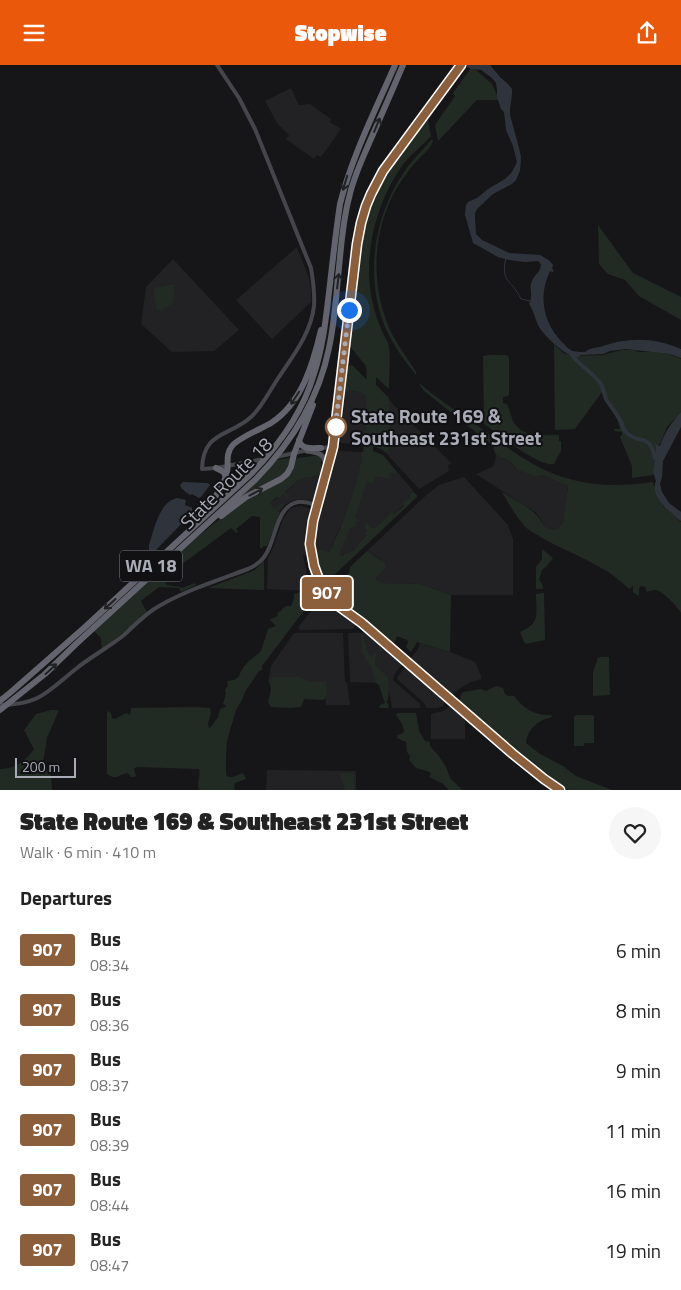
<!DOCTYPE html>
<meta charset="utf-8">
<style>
body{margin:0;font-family:"Titillium Web",sans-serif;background:#f6f6f6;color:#222;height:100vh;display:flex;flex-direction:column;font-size:19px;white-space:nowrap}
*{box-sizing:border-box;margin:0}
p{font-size:16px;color:#767676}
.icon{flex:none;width:28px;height:28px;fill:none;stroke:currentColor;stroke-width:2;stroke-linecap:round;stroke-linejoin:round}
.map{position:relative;height:725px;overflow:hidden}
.sheet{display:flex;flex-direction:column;background:#fff;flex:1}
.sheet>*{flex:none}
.badge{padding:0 10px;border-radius:4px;font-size:18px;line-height:32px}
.scale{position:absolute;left:15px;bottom:12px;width:61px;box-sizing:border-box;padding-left:5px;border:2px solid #a9abb7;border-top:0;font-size:14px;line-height:18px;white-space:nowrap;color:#a9abb7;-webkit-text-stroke:4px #111113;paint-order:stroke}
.you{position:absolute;width:25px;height:25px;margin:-12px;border:4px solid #fff;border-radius:50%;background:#1a73e8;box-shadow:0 0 0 8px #1a73e833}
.map>.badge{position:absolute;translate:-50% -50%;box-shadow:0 0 0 2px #fff}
h2{padding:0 20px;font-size:19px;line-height:45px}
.round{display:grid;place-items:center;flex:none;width:52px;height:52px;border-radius:26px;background:#f6f6f6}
.summary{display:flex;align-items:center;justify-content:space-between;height:85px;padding:0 20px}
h1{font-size:24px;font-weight:800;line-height:38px}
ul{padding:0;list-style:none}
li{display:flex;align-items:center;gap:15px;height:60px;padding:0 20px}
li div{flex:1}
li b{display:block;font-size:19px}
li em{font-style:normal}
li .badge{min-width:55px;font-weight:700;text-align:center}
header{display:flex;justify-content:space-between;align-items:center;height:65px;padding:0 20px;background:#ea580c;color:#fff;font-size:22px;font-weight:800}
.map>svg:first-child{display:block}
.built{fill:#222224}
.green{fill:#222a24}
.water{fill:#2f343c}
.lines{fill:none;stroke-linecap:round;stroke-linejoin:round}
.stream{stroke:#2f343c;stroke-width:1}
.river{stroke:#2f343c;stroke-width:4}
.secondary{stroke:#45464c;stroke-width:4}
.primary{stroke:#53545b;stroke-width:5}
.highway{stroke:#63646d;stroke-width:6}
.oneway{stroke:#212225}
.line-casing{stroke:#fff;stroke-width:11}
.line{stroke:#8b5e3c;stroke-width:8}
.walk{stroke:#a9abb7;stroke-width:5;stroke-dasharray:0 9}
.stop-dot{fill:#fff;stroke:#8b5e3c;stroke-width:2.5}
.labels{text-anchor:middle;stroke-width:4;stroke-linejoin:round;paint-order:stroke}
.shield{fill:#111113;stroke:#7b7d86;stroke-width:1}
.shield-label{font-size:18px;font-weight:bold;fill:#a9abb7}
.stop-label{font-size:19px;font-weight:bold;fill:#a9abb7;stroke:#111113;text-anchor:start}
.street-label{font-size:19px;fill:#a9abb7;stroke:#111113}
</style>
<header><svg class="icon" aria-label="menu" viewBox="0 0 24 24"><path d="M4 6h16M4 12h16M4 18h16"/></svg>Stopwise<svg class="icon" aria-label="share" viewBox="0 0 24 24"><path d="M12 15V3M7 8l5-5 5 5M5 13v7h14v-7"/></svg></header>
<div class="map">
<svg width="681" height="725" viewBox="0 0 681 725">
<rect width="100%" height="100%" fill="#161618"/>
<path class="built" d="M291 23 299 40 310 39 331 54 330 57 341 64 321 92 317 90 314 94 286 74 289 70 277 58 265 36Z
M297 182 309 213 311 224V237L272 274 236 235Z
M173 194 239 265 214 286 172 287 141 259 146 222Z
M346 324 367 328V356L364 380 342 378 340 377Z
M388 334 452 399 448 400 449 406 419 424 385 387Z
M338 386 361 387 360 391 362 392 358 412 348 444 329 487 323 485H315L316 466 321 447 322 446 324 440 323 439Z
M496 390 511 397 517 405 536 412 543 410 568 421 563 457 559 463 554 465 544 461 540 453 535 447 476 409 492 402 495 397Z
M390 407 395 409 397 407 413 425 411 432 405 437H403L402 438 404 440 394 449 391 448 376 462 372 463 367 459 364 463 367 467V470L363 474 356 485 351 488 344 489 343 491 338 489 351 461 357 456 354 451 367 416 375 410 389 414Z
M321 409 314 435 313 436 300 434 292 436 285 440 280 447 277 446 267 440 283 429 287 433 285 428 299 414 305 412 315 411Z
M464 412 508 460 513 474V530H451L420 519 382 518 377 515 376 513 385 503 380 494 367 486 423 433 439 420Z
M301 441 311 444 306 472V490H303L310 526 267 524 268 493 273 483 283 454 290 444 294 442Z
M324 532 356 560 353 564 300 565 299 564 298 562 322 533Z
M364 566 402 599 394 610 393 615 420 639V643H392L387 617 390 614 374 601 376 618 350 617 348 568H362Z
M294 568H343L345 617 347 618 350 640H326L325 618 268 617 271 601Z
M420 578 450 587 475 597 481 611V614L471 617 462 622 451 631 447 629 408 596 418 584Z
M406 603 445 635 443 641 437 643H427L424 638 398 615 397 612 404 604Z
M450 641H452L465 653V674H431V649L443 646Z
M267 705 356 706V725H266Z"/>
<path class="green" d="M471 3 476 5 492 19 499 35H477L438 76 435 60 455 31 453 28Z
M426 55H428L431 71C422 81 410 90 402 101 375 139 362 194 373 239 375 249 379 259 383 268 384 271 387 275 388 278 391 287 389 314 389 324L376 312V320L389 333V388L385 385V387C381 384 378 382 373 382V386L383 390 397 407 395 409 390 408 389 414 375 411 373 419 367 417 355 452 359 456V457L357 456 356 457 355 463 351 462 339 489 343 491 344 489C358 486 358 478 367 470L366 468 367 466 364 463 366 458 372 463 376 462 392 447 394 449 404 441 402 438 410 433 412 426 417 430V432L329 515 328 514H325L318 500 315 485H323L329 487C344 457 355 426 362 392H360L361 387H363L364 380H362L361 378 366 364 363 353C367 347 367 339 366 331 363 327 353 325 347 326L345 332 344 331 347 301 352 300 367 315 366 301 349 280 358 207 362 160 363 159C375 124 387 106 409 77 415 69 420 61 426 55Z
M431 75H433V76C430 85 420 92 414 99 408 106 403 114 398 121 372 164 370 219 390 265 397 280 408 293 416 307V310C404 295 393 280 385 262 364 210 374 149 406 104 413 94 423 85 431 75Z
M598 160 633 208 681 232V255L639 231 625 215 608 209 599 199Z
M175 219 173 238 161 246 157 245 153 225 154 223Z
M554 280 557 282 563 288 572 291 603 290 622 285H634L639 287H654L670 289 681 294V347L667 362 661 377 655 386 653 410 632 413V401L620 372 622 370V367L615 366 614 364H620C619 358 614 346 611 341 607 336 604 333 602 327L575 364 555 365Z
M490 290H505L508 291 509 293V329L508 331 503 332V338L507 339C510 345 511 352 514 358 524 373 544 370 559 370V376H561V386L554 399C538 402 499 369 484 359L483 291Z
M419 318C438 334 458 347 478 361 505 381 536 406 570 414 599 422 623 421 653 417L657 431 663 441 681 457V548C678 542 662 525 655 525 652 525 649 526 647 527L645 522 641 521 639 523V530H637L633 527V521L629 524C620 516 612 508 601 503 578 489 551 480 529 465 519 457 509 439 502 427 517 436 536 444 544 461L554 465 559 463 563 457 568 421 543 410 536 412 517 405 511 397 496 390 492 380 424 326 421 322Z
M313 391H318L322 393 321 398V409L311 412H305L304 414 303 413 300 415 299 414 295 418 296 420 294 419 285 427 288 432 287 433 283 429 279 433 277 432 270 438 274 444 282 438 284 440 277 446 280 447 267 481H263V483H260V452L252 451 236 464 238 467 236 468 231 463 162 514 167 520 180 522 182 523 195 518 196 520 181 527 179 523 159 522 141 536 147 547 131 562 102 584 101 573 94 566 185 482 237 440 278 418 297 393Z
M290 393H291L285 409 230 443 276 395Z
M542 484 553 493 546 502 542 505 539 514 542 519 543 524H536V502L542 494Z
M367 486 385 498V503L376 513 377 515 382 518 420 519 451 530 450 587 417 577 411 587 406 582 408 577 407 575 397 571 394 579 395 583C384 573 332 536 335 523 337 511 349 517 350 502Z
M264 496V525L208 523 255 505Z
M314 514 318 525 315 531 271 589 262 601V605L259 606 245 627 242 635 236 645 227 676 226 692V709L227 711C234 714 237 709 243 708L246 714 235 718 234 725H199C196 719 201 712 199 704L136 702 134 704 136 711 134 712H131L128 708C119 709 117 716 107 709V646L111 648 112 653 115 654 126 648 130 650 131 643 195 642 210 643 211 648 208 659 209 663 211 662 218 652 220 644 227 641 223 639 226 629 225 625 228 620 227 616 234 615 238 612 243 603 248 597 261 586 268 564 270 563 276 561 270 555 271 554 278 551 277 548 281 546 282 544 286 541H291L294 533V529L308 524Z
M544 528 545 575 526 579 524 577 520 567C541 558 536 549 536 529Z
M362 569C364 571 366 584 369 590L371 591 380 584 383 585 376 588 375 600 389 613C388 621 390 629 387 637L389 641 388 643H381L379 642 380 640 385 638 379 620 375 617 372 604 362 587 361 570Z
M600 592H609L610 630 593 631V607L598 593Z
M275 612H300L311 617H326C328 622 327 629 325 634L322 635 304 634 301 642 290 643 271 642 268 637 271 624 269 616 272 613Z
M496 621 503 623 505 629 508 631H514C523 643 535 651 551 650L552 652C539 655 527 664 526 678L540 689 563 701 576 711 612 725H568L566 724 544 709 474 650 460 636V631L463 627 481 624 486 626Z
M51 645H59L47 673 43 698 51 711 52 725H0V704C14 704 26 696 34 684L24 665 36 649Z
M398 648H416L419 666 425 676 430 677V681L438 690 446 702 450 713 462 725H449L443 719 429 712 431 709 430 707 416 703 409 695 410 691 407 687 406 677 397 673 398 670 403 668 404 666 402 659 396 650Z
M576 650H592L594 651V678H584V681H574V652Z
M343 708H352L354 710V725H345C345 719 340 715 340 709Z"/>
<path class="water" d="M464 0H490L500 12 508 19 512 24V29L510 44V50L519 83 521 92 520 106 516 115 512 119 493 129 477 144 475 148V154L476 169 482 175 509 188 540 190 550 196 553 200 552 204 554 206 552 207 550 206C538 230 543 257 561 276 565 280 569 285 573 286 577 287 582 287 585 287 590 283 594 283 600 282 628 272 653 272 681 284V293L670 289 626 284 610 286 603 289 581 290 576 293C564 289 546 273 539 262 535 254 534 246 529 239 530 237 531 235 531 232 532 226 529 222 532 216 535 208 540 209 541 199L538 196 525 197 509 195 498 192 473 178 465 150 466 140 468 137 477 133 488 124 505 114 512 107 517 97 513 81 506 65 504 47 501 44 497 32V25L496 18 492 13 481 5 471 4Z
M681 347V362L663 396 662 412 660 419 662 427 669 438 681 447V456C670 448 649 431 656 416L653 407 656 382 655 379 660 381C665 367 671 358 681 347Z
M183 417 207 418 209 419 210 420 201 432 199 433 192 429 190 430 182 424 180 420Z
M177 433 186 435 185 440 192 443V448L153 488H150L149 486V480C154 465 159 437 177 433Z"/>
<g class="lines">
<path class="stream" d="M506 193C500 218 512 214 521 234L530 236"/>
<path class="river" d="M571 289C579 301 593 307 601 319 604 324 604 329 606 334 611 342 617 349 621 357 622 360 623 364 626 367 639 381 649 366 655 393"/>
<path class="secondary" d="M217 0 239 33 255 64 311 203C313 215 315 228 314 241 311 269 292 292 277 315 269 327 262 342 251 352 229 372 203 366 202 404L216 403 264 394
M320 383 333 382
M276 392 308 385
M0 640C40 640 48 626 77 603 92 591 109 582 124 570 135 560 146 548 159 541 187 525 218 515 248 504 255 501 262 496 266 489 276 474 276 441 298 437 305 436 312 439 318 441"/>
<path class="primary" d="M461 0 383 106 375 120 366 141 361 157 357 179 333 382 311 465C306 511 327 532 362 558L513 689 544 714 560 725
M307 386C319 388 325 388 326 402"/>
<path class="highway" d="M299 375C301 385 312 383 321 383
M216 403 224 407 226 413
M221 451 246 432 281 414 287 409 291 402 294 389 313 340
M198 452C209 442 224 422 227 407 229 398 225 390 232 381 238 373 261 364 271 358 302 338 313 299 321 265
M0 636 11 627 85 562 252 408C279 380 303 347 314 309 324 278 326 251 330 219 333 192 336 166 340 139 352 91 375 46 395 0
M0 645 45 609 76 579 256 414C291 378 319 333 329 283 334 260 336 236 338 212 341 186 342 159 349 133 353 113 362 95 370 76 381 51 392 26 403 0"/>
</g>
<defs><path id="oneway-shaft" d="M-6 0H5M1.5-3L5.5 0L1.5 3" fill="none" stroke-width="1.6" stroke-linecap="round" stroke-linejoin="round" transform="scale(1.25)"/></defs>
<g class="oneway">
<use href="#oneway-shaft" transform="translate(377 60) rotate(-67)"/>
<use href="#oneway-shaft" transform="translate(345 118) rotate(107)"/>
<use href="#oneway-shaft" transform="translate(338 216) rotate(-83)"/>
<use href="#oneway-shaft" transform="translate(295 333) rotate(123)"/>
<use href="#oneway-shaft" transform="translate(256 427) rotate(-28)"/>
<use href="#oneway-shaft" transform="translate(110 539) rotate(138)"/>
<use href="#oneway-shaft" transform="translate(51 604) rotate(-43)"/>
</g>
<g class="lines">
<g class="line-casing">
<path id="line" d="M461 0 383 106 371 129 366 141 361 158 357 179 333 382 313 456 310 479 314 501 318 512 325 525 340 542 362 558 513 689 544 714 560 725"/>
</g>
<use href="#line" class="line"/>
<path class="walk" d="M336 362 335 365 349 245"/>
</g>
<circle class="stop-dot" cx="336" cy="362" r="10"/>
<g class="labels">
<rect class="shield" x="120" y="485.5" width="62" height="31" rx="4"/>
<g class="shield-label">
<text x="151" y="507">WA 18</text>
</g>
<g class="stop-label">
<text x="351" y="358">State Route 169 &amp;<tspan x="351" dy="22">Southeast 231st Street</tspan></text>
</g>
<g class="street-label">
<text transform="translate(226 418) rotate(-45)" y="7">State Route 18</text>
</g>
</g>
</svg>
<div class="scale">200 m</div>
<div class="you" style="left:349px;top:245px"></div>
<b class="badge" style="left:327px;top:528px;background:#8b5e3c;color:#fff">907</b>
</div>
<section class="sheet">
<div class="summary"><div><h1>State Route 169 &amp; Southeast 231st Street</h1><p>Walk · 6 min · 410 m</p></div><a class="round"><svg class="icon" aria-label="heart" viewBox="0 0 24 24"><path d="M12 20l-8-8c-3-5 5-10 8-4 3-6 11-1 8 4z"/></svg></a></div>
<h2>Departures</h2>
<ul>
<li><span class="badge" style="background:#8b5e3c;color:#fff">907</span><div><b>Bus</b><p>08:34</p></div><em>6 min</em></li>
<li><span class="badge" style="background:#8b5e3c;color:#fff">907</span><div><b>Bus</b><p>08:36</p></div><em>8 min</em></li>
<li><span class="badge" style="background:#8b5e3c;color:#fff">907</span><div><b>Bus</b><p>08:37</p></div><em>9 min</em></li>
<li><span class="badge" style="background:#8b5e3c;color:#fff">907</span><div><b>Bus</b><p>08:39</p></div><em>11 min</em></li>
<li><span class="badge" style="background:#8b5e3c;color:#fff">907</span><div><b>Bus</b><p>08:44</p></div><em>16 min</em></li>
<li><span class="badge" style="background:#8b5e3c;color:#fff">907</span><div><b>Bus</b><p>08:47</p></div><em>19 min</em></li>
</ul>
</section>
